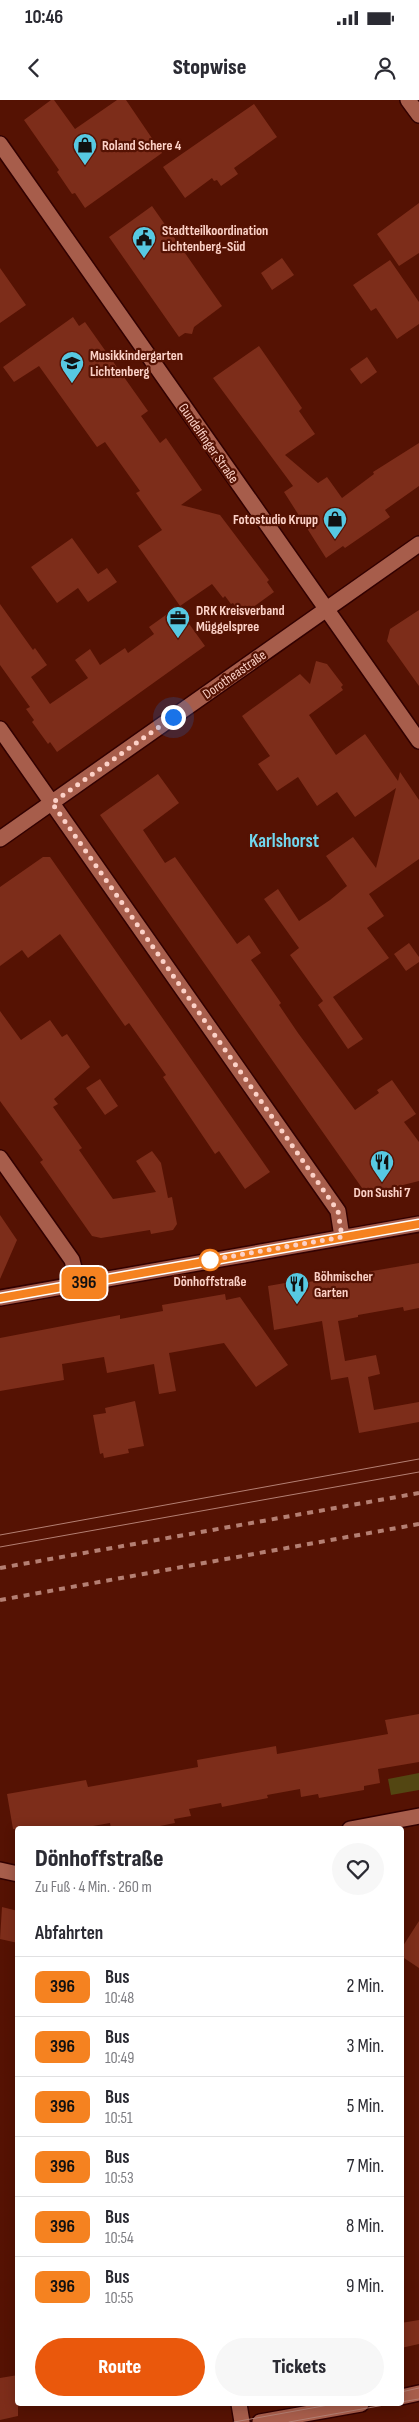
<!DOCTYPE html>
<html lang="de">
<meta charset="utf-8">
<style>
body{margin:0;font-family:"Sofia Sans Condensed",sans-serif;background:#f7f7f7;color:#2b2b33;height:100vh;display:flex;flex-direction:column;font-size:19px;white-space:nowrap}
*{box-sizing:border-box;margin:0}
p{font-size:16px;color:#7c7c81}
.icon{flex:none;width:28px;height:28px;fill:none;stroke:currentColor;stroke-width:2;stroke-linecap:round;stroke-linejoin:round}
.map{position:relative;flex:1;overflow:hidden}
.side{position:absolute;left:15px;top:1726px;width:389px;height:580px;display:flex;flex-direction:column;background:#fff;border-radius:5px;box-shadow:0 2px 12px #0003}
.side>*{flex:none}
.badge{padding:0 10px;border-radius:8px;font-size:18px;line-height:32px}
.you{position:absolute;width:25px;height:25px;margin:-12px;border:4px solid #fff;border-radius:50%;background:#1a73e8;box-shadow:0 0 0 8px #1a73e833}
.map>.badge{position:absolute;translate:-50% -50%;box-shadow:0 0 0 2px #fff}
h2{padding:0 20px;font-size:19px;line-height:45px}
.round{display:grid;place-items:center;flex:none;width:52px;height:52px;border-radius:26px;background:#f7f7f7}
.summary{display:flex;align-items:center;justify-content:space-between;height:85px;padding:0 20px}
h1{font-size:24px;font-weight:800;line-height:38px}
.button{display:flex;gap:10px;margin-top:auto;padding:10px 20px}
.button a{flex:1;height:58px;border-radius:30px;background:#ea580c;color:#fff;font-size:20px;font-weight:800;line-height:58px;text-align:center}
.button a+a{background:#f7f7f7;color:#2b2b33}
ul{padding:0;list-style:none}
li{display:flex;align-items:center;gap:15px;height:60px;padding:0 20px;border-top:1px solid #e1e1e2}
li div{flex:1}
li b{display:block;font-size:19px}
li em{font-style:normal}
li .badge{min-width:55px;font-weight:700;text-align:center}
.status{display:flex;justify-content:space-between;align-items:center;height:35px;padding:0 25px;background:#fff;direction:ltr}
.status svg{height:14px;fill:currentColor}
header{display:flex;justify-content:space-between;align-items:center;height:65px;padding:0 20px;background:#fff;font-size:22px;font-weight:800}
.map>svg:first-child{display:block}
.green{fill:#534612}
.building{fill:#7d2d1a}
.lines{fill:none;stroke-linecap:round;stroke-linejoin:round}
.street-casing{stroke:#320100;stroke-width:18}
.secondary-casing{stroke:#320100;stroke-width:18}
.street{stroke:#a75d4b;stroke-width:15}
.secondary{stroke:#a75d4b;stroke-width:15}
.tram{stroke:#b47f73;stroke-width:1}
.rail{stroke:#b47f73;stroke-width:4;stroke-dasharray:6 6;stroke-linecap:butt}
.line-casing{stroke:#fff;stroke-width:11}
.line{stroke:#f58220;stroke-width:8}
.walk{stroke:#fcd1c7;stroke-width:5;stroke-dasharray:0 9}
.stop-dot{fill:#fff;stroke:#f58220;stroke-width:2.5}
.labels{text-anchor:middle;stroke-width:4.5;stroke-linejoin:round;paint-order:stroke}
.poi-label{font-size:14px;font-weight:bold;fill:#fcd1c7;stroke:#551203;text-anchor:start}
.street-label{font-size:14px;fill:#fcd1c7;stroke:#551203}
.stop-label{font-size:14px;font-weight:bold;fill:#fcd1c7;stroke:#551203}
.district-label{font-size:19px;font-weight:bold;fill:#71d6ed;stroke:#551203}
</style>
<div class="status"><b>10:46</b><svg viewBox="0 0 49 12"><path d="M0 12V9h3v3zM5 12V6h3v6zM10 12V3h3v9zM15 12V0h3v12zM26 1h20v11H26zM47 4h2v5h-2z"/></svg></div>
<header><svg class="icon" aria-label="back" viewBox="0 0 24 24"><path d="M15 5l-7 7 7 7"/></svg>Stopwise<svg class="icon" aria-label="person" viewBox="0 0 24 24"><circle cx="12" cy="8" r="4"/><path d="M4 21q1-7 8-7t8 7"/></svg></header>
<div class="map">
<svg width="419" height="2322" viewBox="0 0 419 2322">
<rect width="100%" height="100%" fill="#551203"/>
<path class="green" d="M419 1673V1690L391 1695 388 1679Z"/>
<path class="building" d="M51 0H54L75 29 117 0H126L162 53 85 108 75 93 72 94 57 72 59 70 24 20Z
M254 4 277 37 234 68 238 74 221 86 217 80 214 81 212 78 185 98 163 67Z
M419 103V153L399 166 377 134Z
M152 106 222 206 194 227 192 234 185 233 179 237 109 137Z
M282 158 294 175 272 190 261 173Z
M390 160 419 202V224L397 239 376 208 371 211 353 185Z
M0 168 26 205 0 223Z
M73 217 79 226 85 222 148 311 141 316 160 343 166 338 202 390 181 405 220 415 269 480 267 482 274 492 242 515 233 503 231 504 225 496 223 498 212 484 180 506 138 446 162 430 136 393 140 391 105 342 97 347 39 266 14 282 3 267Z
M259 246 302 308 299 311 315 334 285 355 318 383 327 377 342 398 374 374 373 372 419 343V386L385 410 390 417 345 448 343 446 326 458 284 392 293 386 213 278Z
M367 257 377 272 361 284 350 269Z
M72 438 98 474 107 468 117 482 88 502 78 488 57 503 31 467Z
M0 504 33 550 35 548 47 565 31 577 50 604 88 578 75 560 90 549 100 565 125 548 128 553 154 534 149 527 177 507 205 546 57 652 50 642 48 644 32 622 34 620 26 609 30 607 0 565Z
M419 510V586L387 541 390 529Z
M316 561 327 564 343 585 341 587 343 590 309 615 336 655 365 634 398 681 400 672 419 700V759L369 794 384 816 367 828 389 858 333 897 363 939 348 949 318 905 323 901 290 855 299 848 264 799 278 789 299 821 330 800 347 786 326 756 353 737 376 768 396 688 355 717 337 692 317 706 298 677 277 691 258 664 270 656 242 616 300 574 310 584Z
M158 674 179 703 143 730 165 763 175 757 237 844 249 835 261 853 251 860 281 903 279 905 298 933 355 1010 379 993 377 990 392 980 416 1014 404 1022 419 1042V1081L387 1089 368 1091 362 1088 100 715Z
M43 757H50L270 1072 245 1089 219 1051 215 1054 163 977 166 975 129 923 125 926 60 834 28 858 22 850 0 866V787Z
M409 843 419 857V862L406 871 394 854Z
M0 911 21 940 50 920 62 937 67 934 90 967 54 999 58 1004 53 1007 82 1048 79 1050 113 1099 156 1092 136 1061 152 1051 161 1063 168 1098 172 1097 177 1124 173 1130 151 1134 150 1130 101 1138 92 1136 40 1062 43 1060 0 1001Z
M100 979 118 1006 105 1015 86 988Z
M0 1115 17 1140 0 1179Z
M419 1163V1208L404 1211 403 1207 358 1215V1217L338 1221 345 1261 376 1255 380 1274 368 1277 374 1310 419 1302V1322L359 1333 348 1277 331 1280 322 1221 274 1230 268 1186 285 1183V1186Z
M225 1194 226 1200 240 1197 288 1265 256 1287 224 1243 169 1253 176 1291 159 1294 154 1264 107 1273 104 1257 62 1264 64 1280 0 1291V1238L120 1215V1219L163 1211 162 1205Z
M135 1301 144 1346 128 1349 129 1353 104 1358 103 1353 100 1354 93 1315 106 1313 105 1308Z
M419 1614V1662L378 1669 380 1683 364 1686V1690L319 1698 318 1694 301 1697 300 1689 267 1695 268 1698 222 1707 221 1703 189 1709 191 1716 174 1719 175 1723 145 1729H111L110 1723 76 1729H13L7 1694 86 1680 88 1687 198 1667 197 1660 276 1646 277 1654 388 1634 385 1620Z
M2 1807 18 1811V1843L0 1839Z
M419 1821V1868L401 1856V1849Z
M419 2220V2244L401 2248V2223Z
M18 2275V2316L0 2320V2278Z"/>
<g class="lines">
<g class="street-casing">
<path id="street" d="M0 44 419 641
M0 629 338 1111 342 1137
M0 739 419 444
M0 1058 72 1160 78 1184
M0 1198 419 1124
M350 1729 419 1716
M0 1770 18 1774
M239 2304 242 2322"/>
</g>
<g class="secondary-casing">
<path id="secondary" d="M408 0 419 15
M401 2297 419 2293
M260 2322 361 2304"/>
</g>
<use href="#street" class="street"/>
<use href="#secondary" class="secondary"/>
<path class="tram" d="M0 1435 419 1359
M0 1447 419 1372
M401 2292 419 2288
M401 2302 419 2299
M234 2322 334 2304
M289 2322 390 2304"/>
<path class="rail" d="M0 1468 419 1393
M0 1500 419 1424"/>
</g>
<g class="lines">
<g class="line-casing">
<path id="line" d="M0 1198 419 1124"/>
</g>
<use href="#line" class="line"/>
<path class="walk" d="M173 617 52 703 338 1111 342 1137 210 1160"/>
</g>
<defs>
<g id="shop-pin" transform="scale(1.25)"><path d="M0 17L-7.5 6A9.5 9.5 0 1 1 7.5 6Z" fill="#57c9e2" stroke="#551203"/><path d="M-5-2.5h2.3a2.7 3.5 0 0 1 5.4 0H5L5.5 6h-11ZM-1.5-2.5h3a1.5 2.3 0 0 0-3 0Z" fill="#111"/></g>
<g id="civic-pin" transform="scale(1.25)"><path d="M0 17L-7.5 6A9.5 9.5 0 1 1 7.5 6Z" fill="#57c9e2" stroke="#551203"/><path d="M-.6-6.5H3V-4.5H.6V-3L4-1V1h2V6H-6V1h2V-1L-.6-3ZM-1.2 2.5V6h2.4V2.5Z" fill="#111"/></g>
<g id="school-pin" transform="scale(1.25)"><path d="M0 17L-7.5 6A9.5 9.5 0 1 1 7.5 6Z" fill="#57c9e2" stroke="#551203"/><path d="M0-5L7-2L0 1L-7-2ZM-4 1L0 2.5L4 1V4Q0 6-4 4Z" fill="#111"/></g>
<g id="office-pin" transform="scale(1.25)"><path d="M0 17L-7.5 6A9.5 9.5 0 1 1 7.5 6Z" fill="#57c9e2" stroke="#551203"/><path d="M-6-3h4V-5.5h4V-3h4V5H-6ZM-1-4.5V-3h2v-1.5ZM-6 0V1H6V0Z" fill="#111"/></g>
<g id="restaurant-pin" transform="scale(1.25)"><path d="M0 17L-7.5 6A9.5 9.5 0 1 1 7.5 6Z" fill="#57c9e2" stroke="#551203"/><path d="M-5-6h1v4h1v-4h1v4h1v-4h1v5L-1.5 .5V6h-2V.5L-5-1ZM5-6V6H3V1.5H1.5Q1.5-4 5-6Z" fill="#111"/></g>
</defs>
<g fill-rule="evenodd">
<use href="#shop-pin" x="85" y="45"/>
<use href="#civic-pin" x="144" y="138"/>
<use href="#school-pin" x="72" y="263"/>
<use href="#shop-pin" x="335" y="419"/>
<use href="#office-pin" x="178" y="518"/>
<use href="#restaurant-pin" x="382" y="1062"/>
<use href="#restaurant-pin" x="297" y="1184"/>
</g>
<circle class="stop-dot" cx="210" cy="1160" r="10"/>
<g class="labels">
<g class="poi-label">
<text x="102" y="50">Roland Schere 4</text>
<text x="162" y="135">Stadtteilkoordination<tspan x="162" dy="16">Lichtenberg-Süd</tspan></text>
<text x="90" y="260">Musikkindergarten<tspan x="90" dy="16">Lichtenberg</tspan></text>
<text x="318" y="424" text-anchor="end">Fotostudio Krupp</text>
<text x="196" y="515">DRK Kreisverband<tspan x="196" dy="16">Müggelspree</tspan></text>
<text x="382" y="1097" text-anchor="middle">Don Sushi 7</text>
<text x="314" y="1181">Böhmischer<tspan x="314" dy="16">Garten</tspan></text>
</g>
<g class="street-label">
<text transform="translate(209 343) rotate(55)" y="5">Gundelfinger Straße</text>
<text transform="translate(234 574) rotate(-35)" y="5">Dorotheastraße</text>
</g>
<g class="stop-label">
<text x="210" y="1186">Dönhoffstraße</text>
</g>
<g class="district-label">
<text x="284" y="747">Karlshorst</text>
</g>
</g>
</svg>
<div class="you" style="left:173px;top:617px"></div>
<b class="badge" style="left:84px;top:1183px;background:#f58220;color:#111">396</b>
<section class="side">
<div class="summary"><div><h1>Dönhoffstraße</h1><p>Zu Fuß · 4 Min. · 260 m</p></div><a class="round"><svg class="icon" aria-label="heart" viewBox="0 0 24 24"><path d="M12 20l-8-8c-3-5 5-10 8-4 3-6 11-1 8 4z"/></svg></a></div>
<h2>Abfahrten</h2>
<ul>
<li><span class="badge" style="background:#f58220;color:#111">396</span><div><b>Bus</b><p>10:48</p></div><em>2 Min.</em></li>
<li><span class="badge" style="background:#f58220;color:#111">396</span><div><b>Bus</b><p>10:49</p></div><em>3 Min.</em></li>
<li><span class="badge" style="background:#f58220;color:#111">396</span><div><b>Bus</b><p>10:51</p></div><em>5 Min.</em></li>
<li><span class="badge" style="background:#f58220;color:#111">396</span><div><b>Bus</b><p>10:53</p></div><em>7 Min.</em></li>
<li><span class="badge" style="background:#f58220;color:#111">396</span><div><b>Bus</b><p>10:54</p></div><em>8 Min.</em></li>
<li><span class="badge" style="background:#f58220;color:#111">396</span><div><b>Bus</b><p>10:55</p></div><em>9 Min.</em></li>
</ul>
<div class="button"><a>Route</a><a>Tickets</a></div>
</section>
</div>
